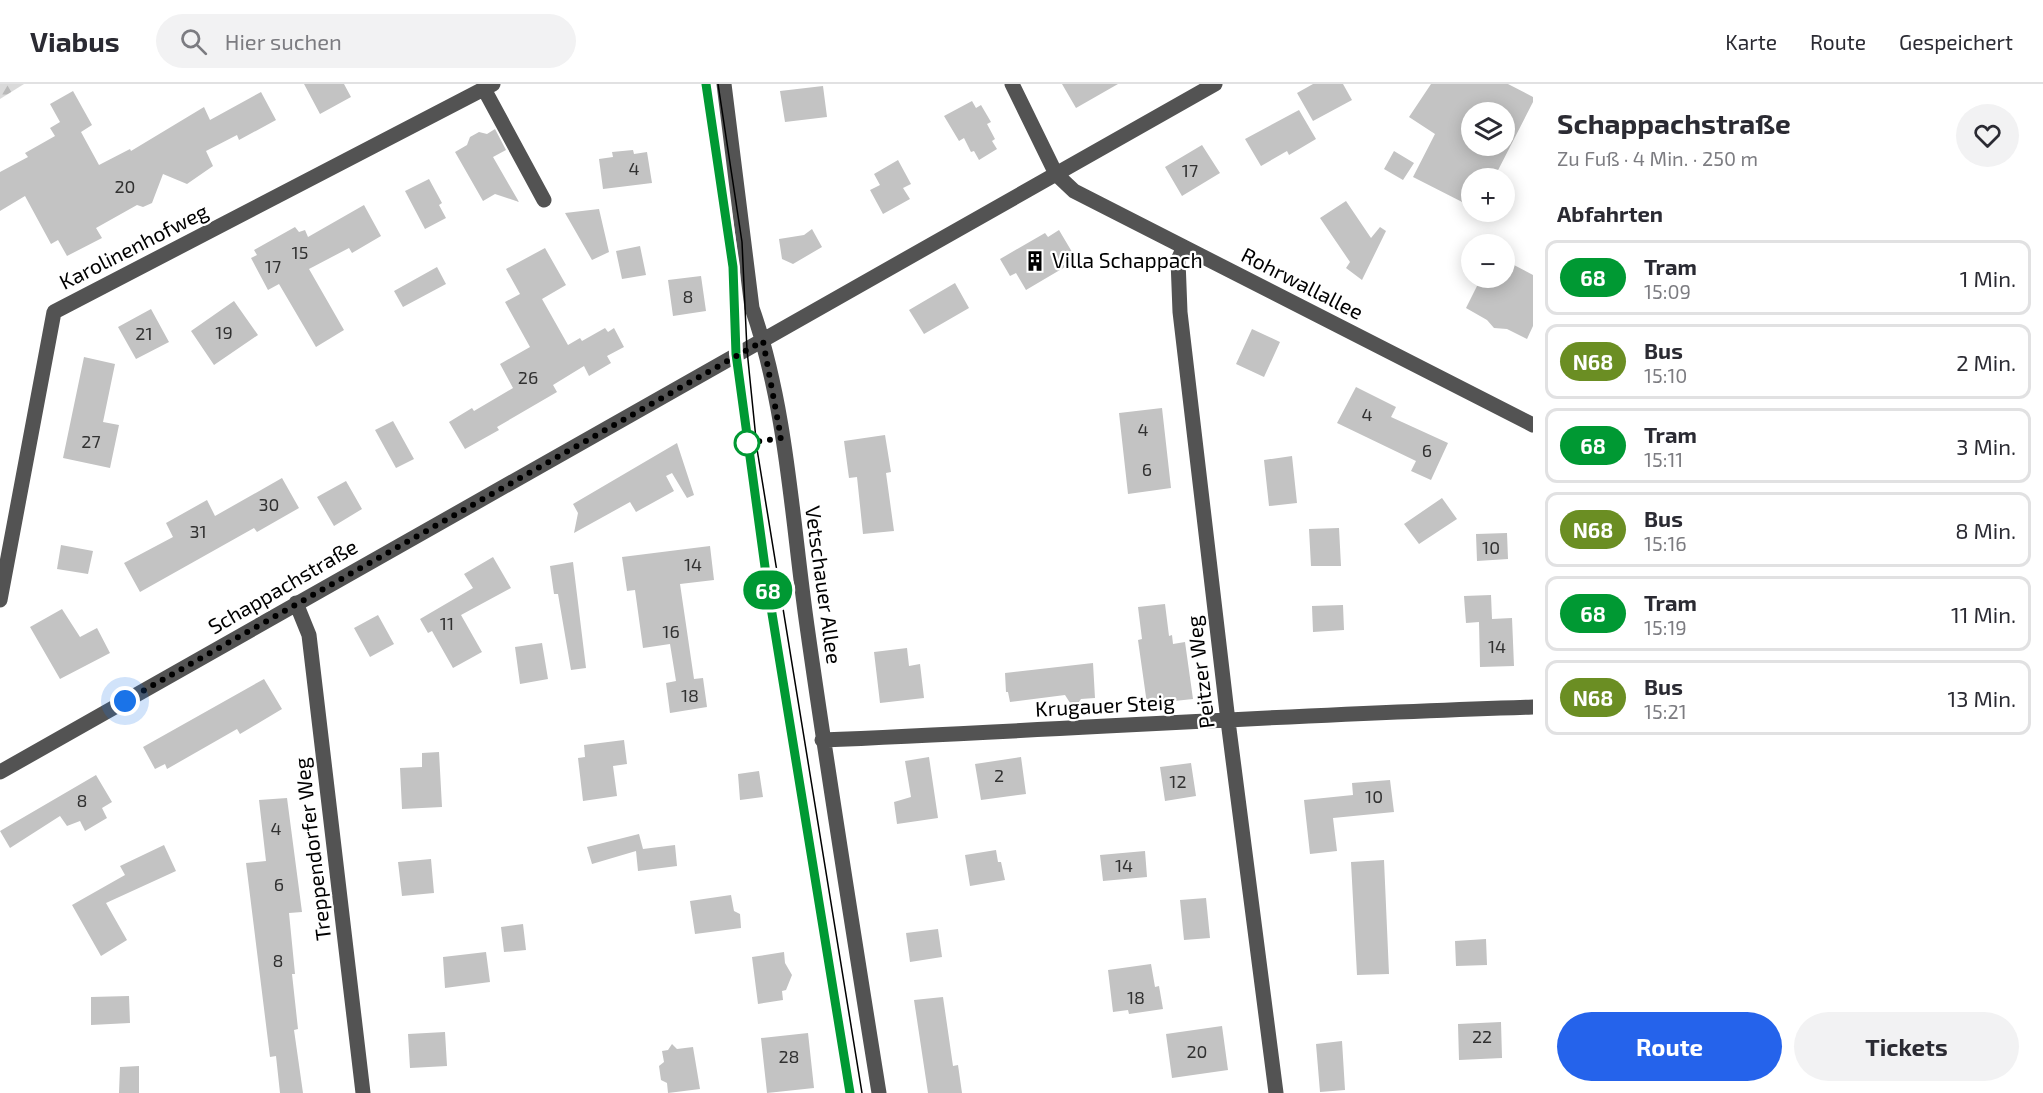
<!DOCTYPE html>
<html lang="de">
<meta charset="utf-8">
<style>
body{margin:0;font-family:"Exo 2",sans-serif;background:#f2f2f3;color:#2b2b33;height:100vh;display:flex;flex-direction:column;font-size:22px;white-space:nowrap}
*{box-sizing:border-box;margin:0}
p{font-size:20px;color:#7c7c81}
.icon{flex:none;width:33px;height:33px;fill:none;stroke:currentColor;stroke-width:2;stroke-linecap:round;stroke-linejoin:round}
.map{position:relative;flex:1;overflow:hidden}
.sheet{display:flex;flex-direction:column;background:#fff;width:510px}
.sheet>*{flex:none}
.badge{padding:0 12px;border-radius:20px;font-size:21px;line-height:39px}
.fabs{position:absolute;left:1461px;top:18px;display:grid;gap:12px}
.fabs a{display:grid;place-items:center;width:54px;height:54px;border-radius:50%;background:#fff;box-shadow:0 3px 15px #0003;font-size:30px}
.you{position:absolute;width:30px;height:30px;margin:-15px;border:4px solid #fff;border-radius:50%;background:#1a73e8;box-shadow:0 0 0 9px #1a73e833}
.map>.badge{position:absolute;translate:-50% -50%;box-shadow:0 0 0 3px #fff}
h2{padding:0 24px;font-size:22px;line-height:54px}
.round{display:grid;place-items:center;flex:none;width:63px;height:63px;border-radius:32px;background:#f2f2f3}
.overview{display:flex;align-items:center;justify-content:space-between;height:102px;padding:0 24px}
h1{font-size:28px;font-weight:700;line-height:45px}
.button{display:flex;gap:12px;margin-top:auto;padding:12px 24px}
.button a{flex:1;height:69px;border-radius:36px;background:#2563eb;color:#fff;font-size:24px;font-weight:700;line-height:69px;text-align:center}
.button a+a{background:#f2f2f3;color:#2b2b33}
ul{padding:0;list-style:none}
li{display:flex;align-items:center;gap:18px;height:75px;margin:0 12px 9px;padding:0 12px;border:3px solid #e1e1e2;border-radius:12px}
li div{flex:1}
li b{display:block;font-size:22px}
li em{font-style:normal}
li .badge{min-width:66px;font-weight:700;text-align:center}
header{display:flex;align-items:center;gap:36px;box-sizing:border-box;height:84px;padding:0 30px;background:#fff;border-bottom:2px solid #e1e1e2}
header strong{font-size:28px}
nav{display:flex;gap:33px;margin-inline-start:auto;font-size:21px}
.search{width:420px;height:54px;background:#f2f2f3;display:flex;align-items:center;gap:15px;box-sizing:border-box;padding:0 21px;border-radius:33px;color:#7c7c81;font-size:22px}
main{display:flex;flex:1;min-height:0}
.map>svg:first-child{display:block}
.forest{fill:url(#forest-firs)}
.building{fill:#c3c3c3;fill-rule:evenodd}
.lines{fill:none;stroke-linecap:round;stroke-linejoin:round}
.minor{stroke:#535353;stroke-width:15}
.tram{stroke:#000;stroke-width:1.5}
.line-casing{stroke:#fff;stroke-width:14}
.line{stroke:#093;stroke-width:9}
.walk{stroke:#000;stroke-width:6;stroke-dasharray:0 10.8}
.stop-dot{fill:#fff;stroke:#093;stroke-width:3}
.labels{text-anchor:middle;stroke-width:4.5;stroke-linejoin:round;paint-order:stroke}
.number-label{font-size:18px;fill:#313131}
.street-label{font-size:21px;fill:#000;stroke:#fff}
.poi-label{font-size:21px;fill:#000;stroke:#fff;text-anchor:start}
</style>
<header>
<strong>Viabus</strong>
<div class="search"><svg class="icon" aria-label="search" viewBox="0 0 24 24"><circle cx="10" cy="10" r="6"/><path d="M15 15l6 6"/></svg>Hier suchen</div>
<nav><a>Karte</a><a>Route</a><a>Gespeichert</a></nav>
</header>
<main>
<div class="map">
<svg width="1533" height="1009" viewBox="0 0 1533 1009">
<defs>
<pattern id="forest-firs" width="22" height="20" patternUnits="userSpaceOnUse" patternTransform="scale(1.5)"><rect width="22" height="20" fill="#dadada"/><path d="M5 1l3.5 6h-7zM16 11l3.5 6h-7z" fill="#b9b9b9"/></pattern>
</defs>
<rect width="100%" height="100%" fill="#fff"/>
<path class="forest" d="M0 0H24L0 15Z"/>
<path class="building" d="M304 0H344L351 13 320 30Z
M1062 0H1118L1076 24Z
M1313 0H1343L1352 16 1313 37 1297 9Z
M1431 0H1508L1533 13V18L1494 94H1472V123L1413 93 1435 50 1409 33ZM1472 28H1504V62H1472Z
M823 2 827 33 785 38 780 7Z
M73 7 92 41 81 48 99 81 130 65 131 67 204 23 210 36 261 8 276 36 239 56 237 51 206 67 213 82 187 100 163 90 152 119 143 123 137 121 96 144 102 154 67 172 58 156 51 160 25 112 0 127V88L28 73 25 69 55 52 50 44 60 38 50 20Z
M972 17 976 24 981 21 991 38 987 40 995 55 992 57 997 65 979 76 974 67 971 68 964 54 959 57 944 32Z
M1299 26 1316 55 1289 71 1287 67 1261 82 1245 55Z
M495 45 506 66 493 73 519 118 495 110 483 117 455 68 467 61 470 53 479 48 487 50Z
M1202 61 1220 89 1182 112 1165 83Z
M633 66 634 70 647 68 652 99 603 105 599 75 613 73 612 68Z
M1394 67 1414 79 1403 96 1384 85Z
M898 76 911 100 903 104 910 115 883 130 870 106 880 101 874 90Z
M429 95 442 119 439 121 446 134 425 145 405 107Z
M1346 117 1371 154 1380 143 1386 147 1362 196 1346 184 1350 178 1320 134Z
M364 121 381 152 352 169 349 164 309 185 344 246 316 263 279 200 268 206 251 174 257 171 254 166 295 143 299 148 305 146 308 153Z
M599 125 609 168 592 176 565 129Z
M812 145 822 163 793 180 782 175 779 155 804 151Z
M1059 146 1075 173 1063 180 1065 183 1026 206 1016 189 1010 192 1000 175 1045 149 1048 153Z
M640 162 646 191 622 195 616 167Z
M545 164 566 201 542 215 568 261 580 254 582 257 605 244 608 248 614 244 624 263 607 272 611 279 589 292 584 282 553 301 557 308 497 343 499 346 465 365 449 338 472 324 474 327 513 304 500 280 530 263 505 218 520 210 506 185Z
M1514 181 1533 191V242L1527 255 1507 245 1494 244 1487 236 1466 224 1481 194H1504V182L1512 186Z
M437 183 446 200 403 223 394 207Z
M701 192 706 227 673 232 668 196Z
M955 199 969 224 924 250 909 226Z
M234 217 258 251 214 281 191 247Z
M151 225 169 258 136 275 118 243Z
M1252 245 1280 258 1264 293 1236 280Z
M84 273 115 280 103 338 119 341 110 384 63 374Z
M1356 303 1396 323 1391 333 1448 359 1431 396 1411 387 1416 377 1337 339Z
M1162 324 1171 404 1128 410 1119 329Z
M393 337 414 375 396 384 375 346Z
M885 351 891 388 886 389 894 447 863 450 857 393 849 394 844 357Z
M677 359 694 411 687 414 672 389 666 392 674 407 636 428 630 418 574 449 578 429 573 420Z
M1292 372 1297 419 1269 422 1264 376Z
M282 394 299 424 257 448 254 444 140 508 124 479 173 453 166 439 207 416 215 432Z
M346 397 362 425 334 442 317 413Z
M1442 414 1457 435 1419 460 1404 440Z
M1339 444 1341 482H1311L1309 445Z
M1507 449 1508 475 1477 477 1476 450Z
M61 461 93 467 88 490 57 485Z
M710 462 714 496 680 500 694 595 703 594 707 623 670 629 666 599 676 597 670 560 643 564 635 506 627 507 622 473Z
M493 473 511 504 461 531 482 568 453 584 432 547 428 549 420 535 473 504 464 490Z
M573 478 586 584 571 586 558 510H554L550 482Z
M1491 511 1492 535 1512 534 1514 582 1480 583 1479 538 1466 539 1464 512Z
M1165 520 1169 552 1172 551 1173 560 1185 558 1193 615 1147 620 1138 556 1142 555 1138 523Z
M1343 521 1344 546 1313 548 1312 522Z
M62 525 80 553 97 544 110 569 60 595 30 543Z
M378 531 394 560 370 573 354 544Z
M542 559 548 595 520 600 515 563Z
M907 564 909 582 920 580 924 614 880 619 874 568Z
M1093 579 1095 614 1081 615 1074 625 1065 611 1010 618 1008 608H1006L1005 589Z
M264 595 282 625 240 650 237 645 167 685 165 680 155 685 143 663Z
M624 656 627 680 613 682 617 712 583 717 578 674 585 673 584 661Z
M439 668 442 723 402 725 400 684 422 683V669Z
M929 673 938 734 897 740 894 718 911 713 905 677Z
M1021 673 1026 710 981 716 975 680Z
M1191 679 1196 712 1165 717 1160 683Z
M759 687 763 713 740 716 738 690Z
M96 691 112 718 102 724 107 734 85 747 80 737 67 742 60 732 10 764 0 747Z
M1390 696 1394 728 1333 734 1337 767 1310 770 1304 716 1353 711 1352 699Z
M287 714 302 828 289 829 295 890H292L298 945 294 946 303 1009H280L276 972 270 973 246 779 266 777 259 716Z
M639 750 643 765 675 761 677 782 638 787 636 767 592 780 587 763Z
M164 761 176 787 106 819 127 856 101 872 72 821 125 791 120 782Z
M996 766 998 778H1001L1005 796 970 802 965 771Z
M1145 767 1147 793 1103 797 1100 771Z
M431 775 434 809 402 812 398 778Z
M1384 776 1389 890 1357 891 1351 778Z
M731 811 734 827 740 830 741 844 695 850 690 817Z
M1206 814 1210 854 1184 856 1180 816Z
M523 840 526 866 504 868 501 843Z
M938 845 942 873 910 878 906 849Z
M1486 855 1487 881 1456 882 1455 857Z
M486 868 490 898 445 904 443 873Z
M784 868 785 879 792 891 786 906 782 907 783 916 758 920 752 873Z
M1151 880 1155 903 1159 902 1163 925 1129 930 1128 926 1113 928 1108 886Z
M129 912 130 939 91 941V913Z
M943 913 953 982 958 981 962 1009H928L914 916Z
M1501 938 1502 974 1459 976 1458 940Z
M1222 942 1228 986 1172 994 1166 950Z
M445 948 447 982 410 984 408 950Z
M808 949 814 1004 767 1009 761 954Z
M1342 957 1345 1006 1320 1008 1316 960Z
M672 960 677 965 693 963 700 1005 668 1009 667 999 661 996 659 982 664 978 662 967 668 966Z
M139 982V1009H119L120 983Z"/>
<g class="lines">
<path class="minor" d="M724 0 752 224C787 324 792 437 807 542 829 698 854 853 879 1009
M1012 0 1056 90 1074 107 1533 341
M484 5 544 116
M1184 163 1178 176 1180 228 1228 637 1276 1009
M0 516 54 228 493 0
M296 519 309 551 363 1009
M822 656C1059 646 1296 630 1533 623
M0 688 1215 0"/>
<path class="tram" d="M706 0 733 183 736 270 768 505 850 1009
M718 0 742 158 747 266 757 365 862 1009"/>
</g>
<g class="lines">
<g class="line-casing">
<path id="line" d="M706 0 733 183 736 270 768 505 850 1009"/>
</g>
<use href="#line" class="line"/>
<path class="walk" d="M125 617 763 257 781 354 747 359"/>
</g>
<defs>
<g id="building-bare" transform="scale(1.62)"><path d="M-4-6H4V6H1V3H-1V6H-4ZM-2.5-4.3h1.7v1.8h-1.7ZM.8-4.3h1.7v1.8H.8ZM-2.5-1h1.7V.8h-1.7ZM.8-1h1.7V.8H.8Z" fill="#000" stroke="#fff" stroke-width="2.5" paint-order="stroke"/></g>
</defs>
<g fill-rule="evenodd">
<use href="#building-bare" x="1035" y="177"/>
</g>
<circle class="stop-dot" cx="747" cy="359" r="12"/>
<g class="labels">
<g class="number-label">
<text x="634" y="91">4</text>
<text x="1190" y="93">17</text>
<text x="125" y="109">20</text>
<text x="300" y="175">15</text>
<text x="273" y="189">17</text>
<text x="688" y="219">8</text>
<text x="224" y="255">19</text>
<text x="144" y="256">21</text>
<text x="528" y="300">26</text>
<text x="1367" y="337">4</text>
<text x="1143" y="352">4</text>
<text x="91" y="364">27</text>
<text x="1427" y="373">6</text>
<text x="1147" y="392">6</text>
<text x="269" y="427">30</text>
<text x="198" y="454">31</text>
<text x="1491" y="470">10</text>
<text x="693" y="487">14</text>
<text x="447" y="546">11</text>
<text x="671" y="554">16</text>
<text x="1497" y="569">14</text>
<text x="690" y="618">18</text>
<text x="999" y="698">2</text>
<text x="1178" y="704">12</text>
<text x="1374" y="719">10</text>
<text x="82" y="723">8</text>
<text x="276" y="751">4</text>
<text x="1124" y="788">14</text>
<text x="279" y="807">6</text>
<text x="278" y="883">8</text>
<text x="1136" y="920">18</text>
<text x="1482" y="959">22</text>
<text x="1197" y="974">20</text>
<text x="789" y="979">28</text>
</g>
<g class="street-label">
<text transform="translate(134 163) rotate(-27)" y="7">Karolinenhofweg</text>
<text transform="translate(1302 200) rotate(27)" y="7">Rohrwallallee</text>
<text transform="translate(823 501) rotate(82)" y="7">Vetschauer Allee</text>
<text transform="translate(283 503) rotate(-30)" y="7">Schappachstraße</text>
<text transform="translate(1201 588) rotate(-97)" y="7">Peitzer Weg</text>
<text transform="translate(1105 622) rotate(-3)" y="7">Krugauer Steig</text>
<text transform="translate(313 765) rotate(-97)" y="7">Treppendorfer Weg</text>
</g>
<g class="poi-label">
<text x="1052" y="184">Villa Schappach</text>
</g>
</g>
</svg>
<div class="fabs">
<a><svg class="icon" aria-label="layers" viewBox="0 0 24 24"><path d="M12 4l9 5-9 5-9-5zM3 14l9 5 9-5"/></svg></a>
<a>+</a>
<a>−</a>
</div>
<div class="you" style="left:125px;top:617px"></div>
<b class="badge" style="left:768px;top:506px;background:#093;color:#fff">68</b>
</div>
<section class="sheet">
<div class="overview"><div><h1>Schappachstraße</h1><p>Zu Fuß · 4 Min. · 250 m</p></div><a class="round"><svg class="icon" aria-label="heart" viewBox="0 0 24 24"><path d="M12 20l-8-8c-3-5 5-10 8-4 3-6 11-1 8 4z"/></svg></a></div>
<h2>Abfahrten</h2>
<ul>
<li><span class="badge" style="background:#093;color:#fff">68</span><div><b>Tram</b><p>15:09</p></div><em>1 Min.</em></li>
<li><span class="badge" style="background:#6b8e23;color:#fff">N68</span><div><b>Bus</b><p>15:10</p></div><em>2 Min.</em></li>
<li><span class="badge" style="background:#093;color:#fff">68</span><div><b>Tram</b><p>15:11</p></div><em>3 Min.</em></li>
<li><span class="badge" style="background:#6b8e23;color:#fff">N68</span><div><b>Bus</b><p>15:16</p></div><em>8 Min.</em></li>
<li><span class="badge" style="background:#093;color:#fff">68</span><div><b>Tram</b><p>15:19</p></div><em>11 Min.</em></li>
<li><span class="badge" style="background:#6b8e23;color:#fff">N68</span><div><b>Bus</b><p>15:21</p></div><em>13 Min.</em></li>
</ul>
<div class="button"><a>Route</a><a>Tickets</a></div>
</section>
</main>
